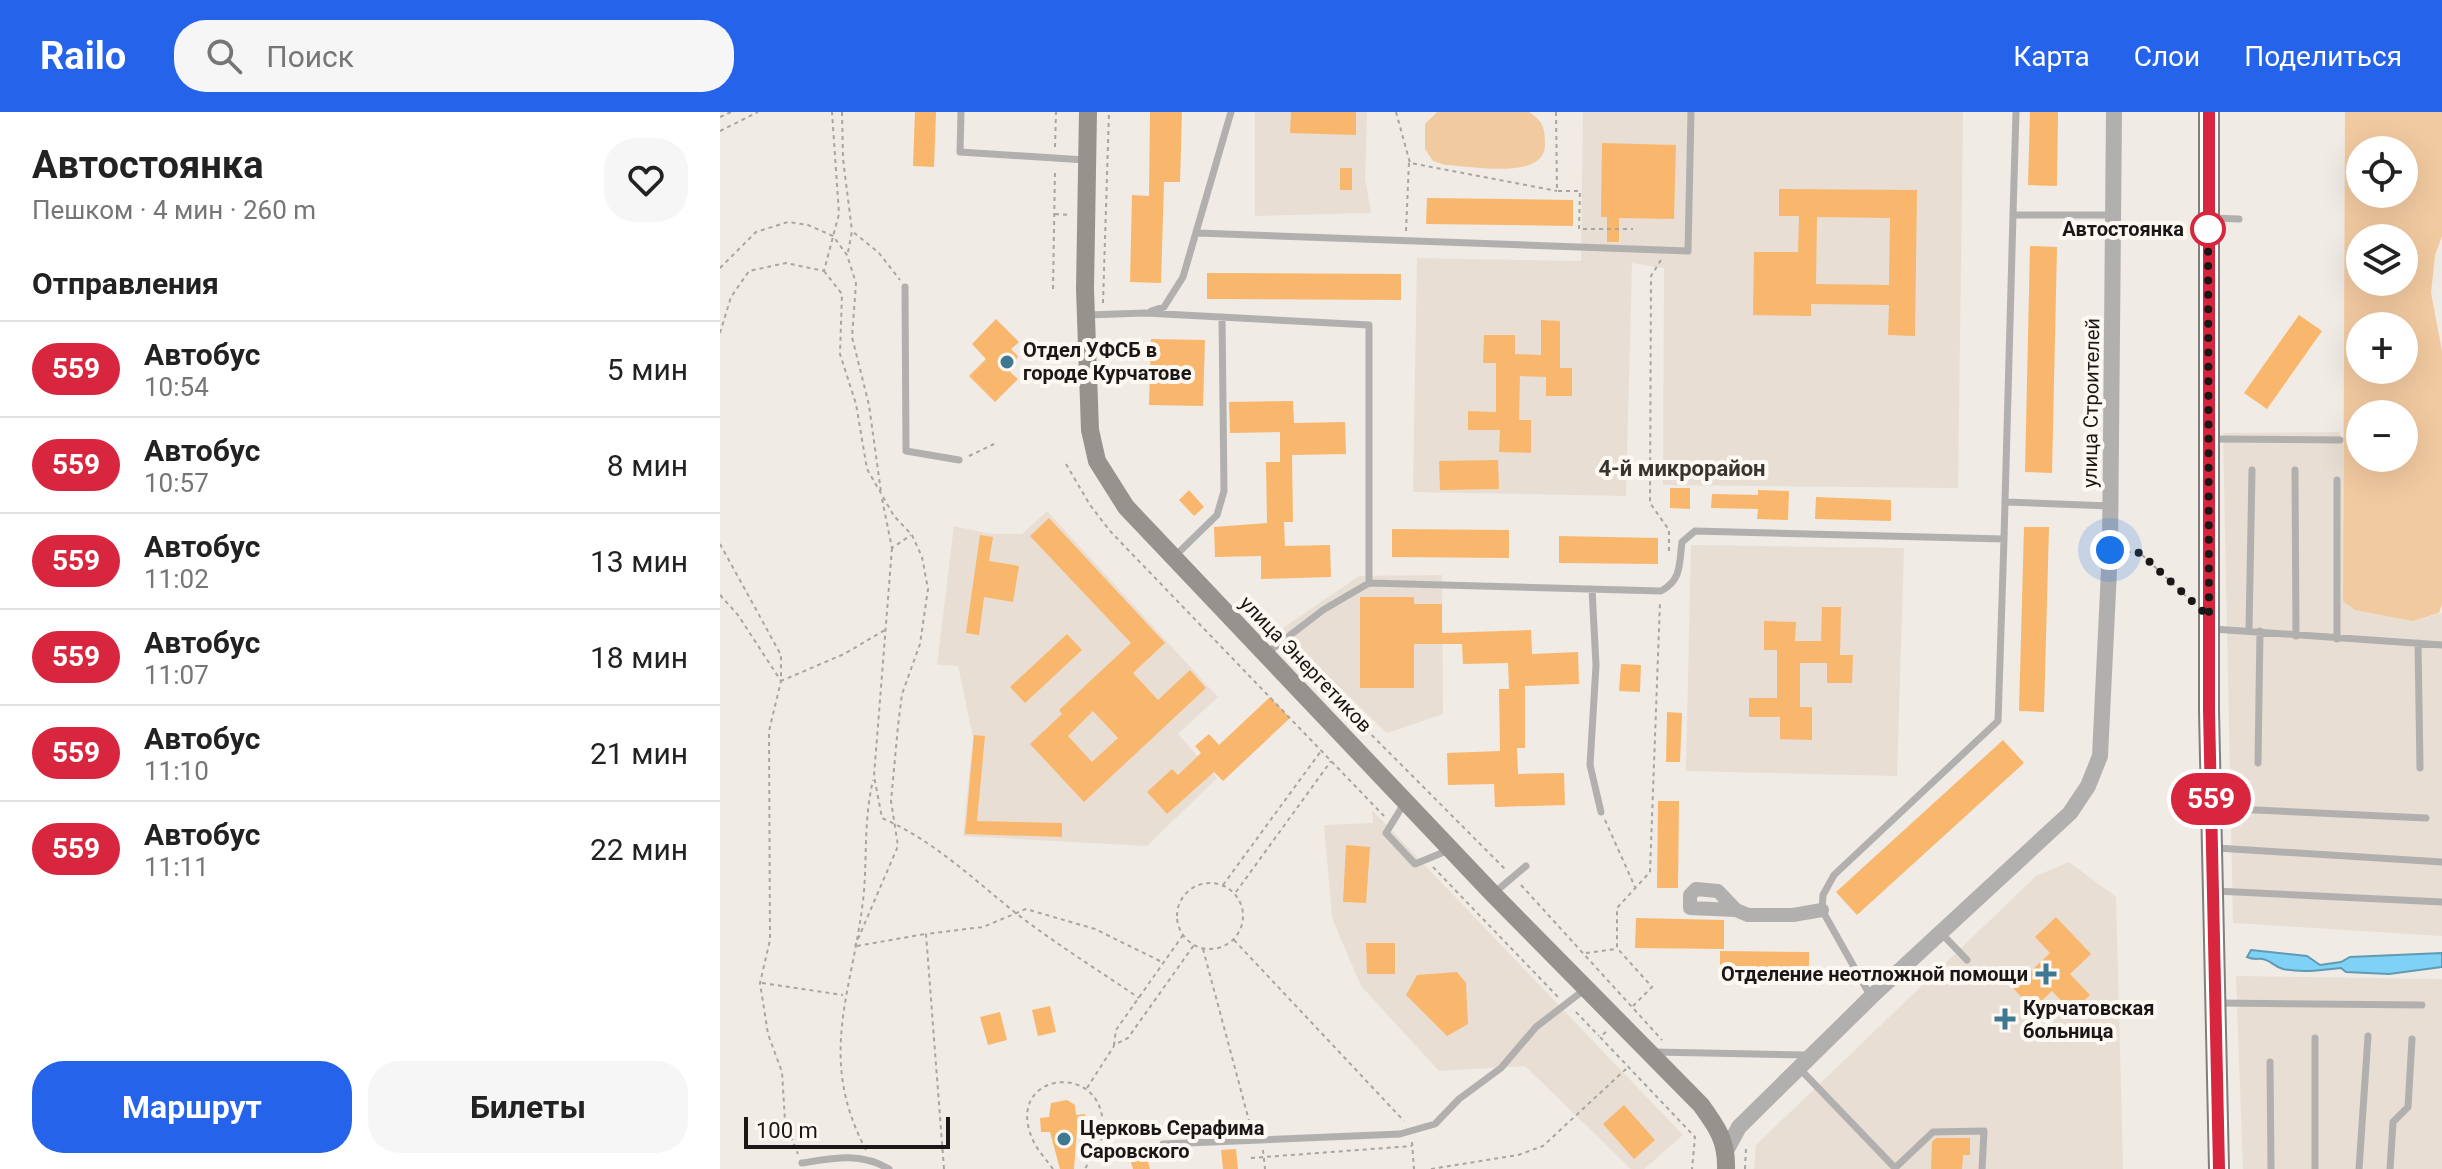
<!DOCTYPE html>
<html lang="ru">
<meta charset="utf-8">
<style>
body{margin:0;font-family:Roboto,sans-serif;background:#f6f6f6;color:#222;height:100vh;display:flex;flex-direction:column;font-size:30px;white-space:nowrap}
*{box-sizing:border-box;margin:0}
p{font-size:26px;color:#767676}
.icon{flex:none;width:44px;height:44px;fill:none;stroke:currentColor;stroke-width:2;stroke-linecap:round;stroke-linejoin:round}
.map{position:relative;flex:1;overflow:hidden}
.side{display:flex;flex-direction:column;background:#fff;width:720px}
.side>*{flex:none}
.badge{padding:0 16px;border-radius:26px;font-size:28px;line-height:52px}
.tools{position:absolute;left:1626px;top:24px;display:grid;gap:16px}
.tools a{display:grid;place-items:center;width:72px;height:72px;border-radius:50%;background:#fff;box-shadow:0 8px 32px #0002;font-size:40px}
.scale{position:absolute;left:24px;bottom:20px;width:206px;box-sizing:border-box;padding-left:8px;border:4px solid #1a1816;border-top:0;font-size:22px;line-height:28px;white-space:nowrap;color:#1a1816;-webkit-text-stroke:6px #fef8f3;paint-order:stroke}
.you{position:absolute;width:40px;height:40px;margin:-20px;border:6px solid #fff;border-radius:50%;background:#1a73e8;box-shadow:0 0 0 12px #1a73e833}
.map>.badge{position:absolute;translate:-50% -50%;box-shadow:0 0 0 4px #fff}
h2{padding:0 32px;font-size:30px;line-height:72px}
.round{display:grid;place-items:center;flex:none;width:84px;height:84px;border-radius:32px;background:#f6f6f6}
.headline{display:flex;align-items:center;justify-content:space-between;height:136px;padding:0 32px}
h1{font-size:38px;font-weight:700;line-height:60px}
.action{display:flex;gap:16px;margin-top:auto;padding:16px 32px}
.action a{flex:1;height:92px;border-radius:32px;background:#2563eb;color:#fff;font-size:32px;font-weight:700;line-height:92px;text-align:center}
.action a+a{background:#f6f6f6;color:#222}
ul{padding:0;list-style:none}
li{display:flex;align-items:center;gap:24px;height:96px;padding:0 32px;border-top:2px solid #e0e0e0}
li div{flex:1}
li b{display:block;font-size:30px}
li em{font-style:normal}
li .badge{min-width:88px;font-weight:700;text-align:center}
header{display:flex;align-items:center;gap:48px;box-sizing:border-box;height:112px;padding:0 40px;background:#2563eb;color:#fff}
header strong{font-size:38px}
nav{display:flex;gap:44px;margin-inline-start:auto;font-size:28px}
.search{width:560px;height:72px;background:#f6f6f6;display:flex;align-items:center;gap:20px;box-sizing:border-box;padding:0 28px;border-radius:32px;color:#767676;font-size:30px}
main{display:flex;flex:1;min-height:0}
.map>svg:first-child{display:block}
.built{fill:#e9ded3}
.green{fill:#f2caa0;fill-rule:evenodd}
.water{fill:#7fd1f6;stroke:#619ab3;stroke-width:2}
.building{fill:#f8b76c;fill-rule:evenodd}
.lines{fill:none;stroke-linecap:round;stroke-linejoin:round}
.path{stroke:#a9a5a0;stroke-width:2;stroke-dasharray:4 4;stroke-linecap:butt}
.service{stroke:#b2b0ae;stroke-width:7}
.minor{stroke:#b2b0ae;stroke-width:14}
.tertiary{stroke:#b2b0ae;stroke-width:16}
.secondary{stroke:#96938f;stroke-width:18}
.primary{stroke:#827e7a;stroke-width:22}
.line-casing{stroke:#fff;stroke-width:18}
.line{stroke:#d7263d;stroke-width:12}
.walk{stroke:#1a1816;stroke-width:8;stroke-dasharray:0 14.4}
.stop-dot{fill:#fff;stroke:#d7263d;stroke-width:4}
.poi-dot{fill:#3f7991;stroke:#fef8f3;stroke-width:3}
.labels{text-anchor:middle;stroke-width:8;stroke-linejoin:round;paint-order:stroke}
.stop-label{font-size:20px;font-weight:bold;fill:#1a1816;stroke:#fef8f3;text-anchor:end}
.poi-label{font-size:20px;font-weight:bold;fill:#1a1816;stroke:#fef8f3;text-anchor:start}
.street-label{font-size:20px;fill:#1a1816;stroke:#fef8f3}
.neighbourhood-label{font-size:22px;font-weight:bold;fill:#38342f;stroke:#fef8f3}
</style>
<header>
<strong>Railo</strong>
<div class="search"><svg class="icon" aria-label="search" viewBox="0 0 24 24"><circle cx="10" cy="10" r="6"/><path d="M15 15l6 6"/></svg>Поиск</div>
<nav><a>Карта</a><a>Слои</a><a>Поделиться</a></nav>
</header>
<main>
<section class="side">
<div class="headline"><div><h1>Автостоянка</h1><p>Пешком · 4 мин · 260 m</p></div><a class="round"><svg class="icon" aria-label="heart" viewBox="0 0 24 24"><path d="M12 20l-8-8c-3-5 5-10 8-4 3-6 11-1 8 4z"/></svg></a></div>
<h2>Отправления</h2>
<ul>
<li><span class="badge" style="background:#d7263d;color:#fff">559</span><div><b>Автобус</b><p>10:54</p></div><em>5 мин</em></li>
<li><span class="badge" style="background:#d7263d;color:#fff">559</span><div><b>Автобус</b><p>10:57</p></div><em>8 мин</em></li>
<li><span class="badge" style="background:#d7263d;color:#fff">559</span><div><b>Автобус</b><p>11:02</p></div><em>13 мин</em></li>
<li><span class="badge" style="background:#d7263d;color:#fff">559</span><div><b>Автобус</b><p>11:07</p></div><em>18 мин</em></li>
<li><span class="badge" style="background:#d7263d;color:#fff">559</span><div><b>Автобус</b><p>11:10</p></div><em>21 мин</em></li>
<li><span class="badge" style="background:#d7263d;color:#fff">559</span><div><b>Автобус</b><p>11:11</p></div><em>22 мин</em></li>
</ul>
<div class="action"><a>Маршрут</a><a>Билеты</a></div>
</section>
<div class="map">
<svg width="1722" height="1057" viewBox="0 0 1722 1057">
<rect width="100%" height="100%" fill="#f0ebe5"/>
<path class="built" d="M535 0H647L645 66 651 101 535 104Z
M863 0H1243L1238 376 943 373 944 156 912 151 906 384 693 380 697 146 861 149Z
M1619 320 1623 331V489L1693 509 1722 501V824L1513 811 1503 321Z
M327 399 498 585 458 622 497 666 427 734 243 724 253 625 238 554 217 553 234 414 271 422H302Z
M971 433 1184 436 1177 664 966 659Z
M722 463 723 602 667 621 560 518 639 464Z
M652 698 963 1023 924 1057H911L805 954 719 959 641 874 612 806 604 713 653 711Z
M1349 750 1396 785 1403 1057H1034L1036 1033 1316 764Z
M1516 864 1722 867V1057H1523Z"/>
<path class="green" d="M717 0H809C823 9 825 16 825 32 826 69 752 54 725 53L713 49 705 37V12Z
M1625 0H1722V124L1715 143 1711 181 1722 239V492L1719 501 1693 509 1635 498 1623 489ZM1640 38H1684V82H1640ZM1640 126H1684V170H1640ZM1640 214H1684V258H1640ZM1640 302H1684V346H1640Z"/>
<path class="water" d="M1531 838 1587 844 1600 853 1621 850 1630 845 1722 841V855L1669 862 1626 860 1621 856C1602 858 1582 861 1563 857 1555 855 1552 850 1546 848 1539 845 1535 849 1527 845Z"/>
<path class="building" d="M195 0H216L214 55 193 54Z
M430 0H462L460 70H444L441 171 410 170 412 83 429 84Z
M571 0H636V23L570 21Z
M1310 0H1338L1337 74 1308 73Z
M882 31 956 33 954 107 899 106V130H887V105H881Z
M620 56H632V78H620Z
M1059 77 1197 78 1195 224 1168 223 1169 193 1091 192V204L1033 203 1034 140H1078L1079 104H1059ZM1097 105 1170 106 1169 173 1096 172Z
M707 86 853 88V114L706 112Z
M1310 134 1337 135 1332 361 1305 360Z
M487 161 681 162V188L487 187Z
M1579 203 1602 219 1547 297 1524 281Z
M276 207 299 230 291 237 298 244 290 260 298 267 275 290 249 264 266 247 252 232Z
M821 208 840 209V256H852V284H826V265L800 264 799 308H811V341L779 340 780 318H748V299L776 300V251H763L764 223H795V242L821 243Z
M431 227 485 228 483 294 429 293Z
M573 289 574 311 625 310 626 342 572 343 573 410H564L565 434 610 433 611 465 541 467V444L495 445 494 415 547 411 546 350H560V320L510 321 509 290Z
M778 348 779 377 720 378 719 349Z
M950 376H970V397L950 396Z
M469 378 484 395 474 404 459 388Z
M1038 378 1069 379 1068 408 1037 407 1038 397 991 396 992 382 1038 383Z
M1096 385 1171 388V409L1095 407Z
M329 406 445 531 413 561 438 588 470 558 486 576 364 690 310 632 342 602 339 598 411 531 310 424ZM373 599 398 626 372 650 348 624Z
M1304 415H1329L1324 600 1299 599Z
M672 417 789 418V446L672 445Z
M260 423 273 425 269 449 299 454 293 490 264 485 259 523 246 521Z
M839 424 938 426V452L839 451Z
M640 485H694V492H722V521L811 518 812 542 858 540 859 572 805 574V636H797L798 662 844 661 845 693 775 695 774 672 728 673 727 641 780 639 779 577H789L788 551 743 552 742 532H694V576H640Z
M1102 495H1121L1120 543H1133L1132 571H1107V551H1080V595H1092V628L1060 627V605H1029V586H1057V538H1044V509L1076 510 1075 529H1101Z
M347 522 362 538 305 591 290 575Z
M901 552 921 553 920 580 899 579Z
M550 585 570 606 503 669 494 660 447 702 427 680 452 657 458 663 481 641 475 634 489 622 499 633Z
M947 600 962 601 960 650H946Z
M254 623 265 624 257 709 342 711V725L245 722Z
M1283 628 1304 651 1137 803 1116 780Z
M938 689H959L958 776H937Z
M626 733 650 735 646 791 623 790Z
M1336 805 1371 842 1350 862 1370 883 1352 900 1332 879 1313 897 1293 876 1330 841 1315 825Z
M916 806 1004 808V837L915 836Z
M646 831H675V862H647Z
M1000 839 1089 840V871L1000 870Z
M737 860 746 871 748 912 727 924 686 883 697 863Z
M330 894 336 920 318 924 312 898Z
M280 900 287 928 268 933 260 905Z
M347 988 355 993 356 1003 365 1002 366 1017H357L354 1057H340L330 1020H321L320 1006 329 1005 331 991Z
M904 993 935 1028 914 1047 883 1012Z
M1216 1026H1250V1043H1243L1242 1057H1211L1212 1030Z
M516 1037 518 1057H503L501 1038Z
M426 1042 430 1057H413L410 1047Z"/>
<g class="lines">
<path class="path" d="M122 0 123 47 132 119
M676 0 690 51 837 79
M836 0 837 79H860L859 117H913
M0 5 11 0
M0 19 38 0
M335 35 336 0
M335 102 349 103
M686 119 689 49
M128 140 132 119 159 141 180 168
M941 148 931 164 930 391 949 418V440
M0 156 36 120 68 110 88 113 113 124 127 143 136 171 132 225 149 293 161 380
M104 159 122 182 120 242 136 292 147 357 174 404 192 423 202 445 208 477 200 532 182 582 178 614 171 689 178 734 135 834
M333 177 335 57
M383 191 389 0
M0 221 11 185 29 159 66 151 104 159 119 102 112 0
M249 344 274 332
M346 352 370 393 390 419 664 704
M162 387 172 436 191 423
M0 432 61 543V569L124 542 165 518
M172 436 154 664 162 706C213 728 253 767 297 802 336 832 378 858 419 886
M1407 440 1420 441 1470 488
M0 483 18 503 61 569 49 619 50 828 40 871 48 922 62 960 65 1009 78 1042
M533 504 551 522
M567 538 785 757
M885 708 915 775
M713 755 839 886
M457 804a33 33 0 1 1 66 0a33 33 0 1 1-66 0Z
M503 773 601 639
M801 773 942 928
M516 780 611 649
M463 823 396 918 394 933 408 926 474 833
M514 828 684 1009
M137 834 205 822
M483 837 531 1016
M866 841 896 837
M42 871 123 883
M913 894 932 875 897 836V796L930 760 940 490
M856 900 879 924
M886 920 880 925 975 1025 972 1057
M367 976 394 934
M692 1030 694 1057
M146 1038C95 942 135 876 144 779 147 739 144 708 153 668
M543 1038 545 1057
M531 1046 692 1034
M224 1057 206 822 263 815 306 797 375 817 444 851
M333 1057C326 1047 316 1037 312 1026 283 957 393 947 382 1024 381 1035 370 1047 365 1057
M711 1057 798 1043 823 1034 907 956
M1025 1057 1026 1036"/>
<path class="service" d="M241 0 240 40 365 48
M1293 103 1296 0
M1493 106 1519 107
M478 121 968 139 971 0
M185 175 186 339 239 348
M431 199 444 195 463 165 511 0
M367 203 425 201 649 213V471
M1491 327 1620 328
M1575 358 1576 524
M1285 390 1293 103H1391
M455 444 497 403 504 379 502 205
M872 477 876 553 870 653 881 700
M1493 517 1722 533
M1529 518 1532 358
M1617 527V368
M1698 531 1700 656
M547 541 603 498 649 471 941 479C962 468 959 452 962 430L975 419 1284 427 1285 390 1390 394
M1538 651 1540 519
M685 690 666 721 695 752 729 738
M1493 696 1706 706
M1497 736 1722 750
M1495 779 1722 790
M774 781 806 754
M1222 822 1247 848
M1151 885 1102 798 1103 783 1114 763 1278 609 1284 427
M1499 891 1702 893
M934 940 1089 943
M1550 950 1551 1057
M1080 957 1175 1056 1213 1020 1264 1019 1262 1057
M443 1032 680 1022 715 1012 739 987 781 956 816 915 864 878
M82 1051C114 1046 140 1040 169 1057
M1595 1057V926
M1639 1057 1648 924
M1670 1057 1673 1010 1688 995 1692 927"/>
<path class="minor" d="M1016 798 998 779 976 777 970 783V796L1016 798 1028 803H1073L1102 798"/>
<path class="tertiary" d="M1007 1037 1019 1015 1151 885 1350 701 1368 674 1380 644 1390 438 1394 0"/>
<path class="secondary" d="M368 0 365 177 370 318 377 349 406 395 773 782 981 993C997 1015 1007 1029 1006 1057"/>
<path class="primary" d="M1489 0V599L1499 1057"/>
</g>
<g class="lines">
<g class="line-casing">
<path id="line" d="M1489 0V599L1499 1057"/>
</g>
<use href="#line" class="line"/>
<path class="walk" d="M1390 438 1420 441 1489 505 1488 106V117"/>
</g>
<circle class="stop-dot" cx="1488" cy="117" r="16"/>
<g class="poi-dot">
<circle cx="287" cy="250" r="8"/>
<path d="M1322 850h8v8h8v8h-8v8h-8v-8h-8v-8h8z"/>
<path d="M1281 895h8v8h8v8h-8v8h-8v-8h-8v-8h8z"/>
<circle cx="344" cy="1027" r="8"/>
</g>
<g class="labels">
<g class="stop-label">
<text x="1464" y="124">Автостоянка</text>
</g>
<g class="poi-label">
<text x="303" y="245">Отдел УФСБ в<tspan x="303" dy="23">городе Курчатове</tspan></text>
<text x="1308" y="869" text-anchor="end">Отделение неотложной помощи</text>
<text x="1303" y="903">Курчатовская<tspan x="1303" dy="23">больница</tspan></text>
<text x="360" y="1023">Церковь Серафима<tspan x="360" dy="23">Саровского</tspan></text>
</g>
<g class="street-label">
<text transform="translate(1371 291) rotate(-89)" y="7">улица Строителей</text>
<text transform="translate(586 552) rotate(46)" y="7">улица Энергетиков</text>
</g>
<g class="neighbourhood-label">
<text x="962" y="364">4-й микрорайон</text>
</g>
</g>
</svg>
<div class="tools">
<a><svg class="icon" aria-label="locate" viewBox="0 0 24 24"><circle cx="12" cy="12" r="6"/><path d="M12 2v4M12 18v4M2 12h4M18 12h4"/></svg></a>
<a><svg class="icon" aria-label="layers" viewBox="0 0 24 24"><path d="M12 4l9 5-9 5-9-5zM3 14l9 5 9-5"/></svg></a>
<a>+</a>
<a>−</a>
</div>
<div class="scale">100 m</div>
<div class="you" style="left:1390px;top:438px"></div>
<b class="badge" style="left:1491px;top:687px;background:#d7263d;color:#fff">559</b>
</div>
</main>
